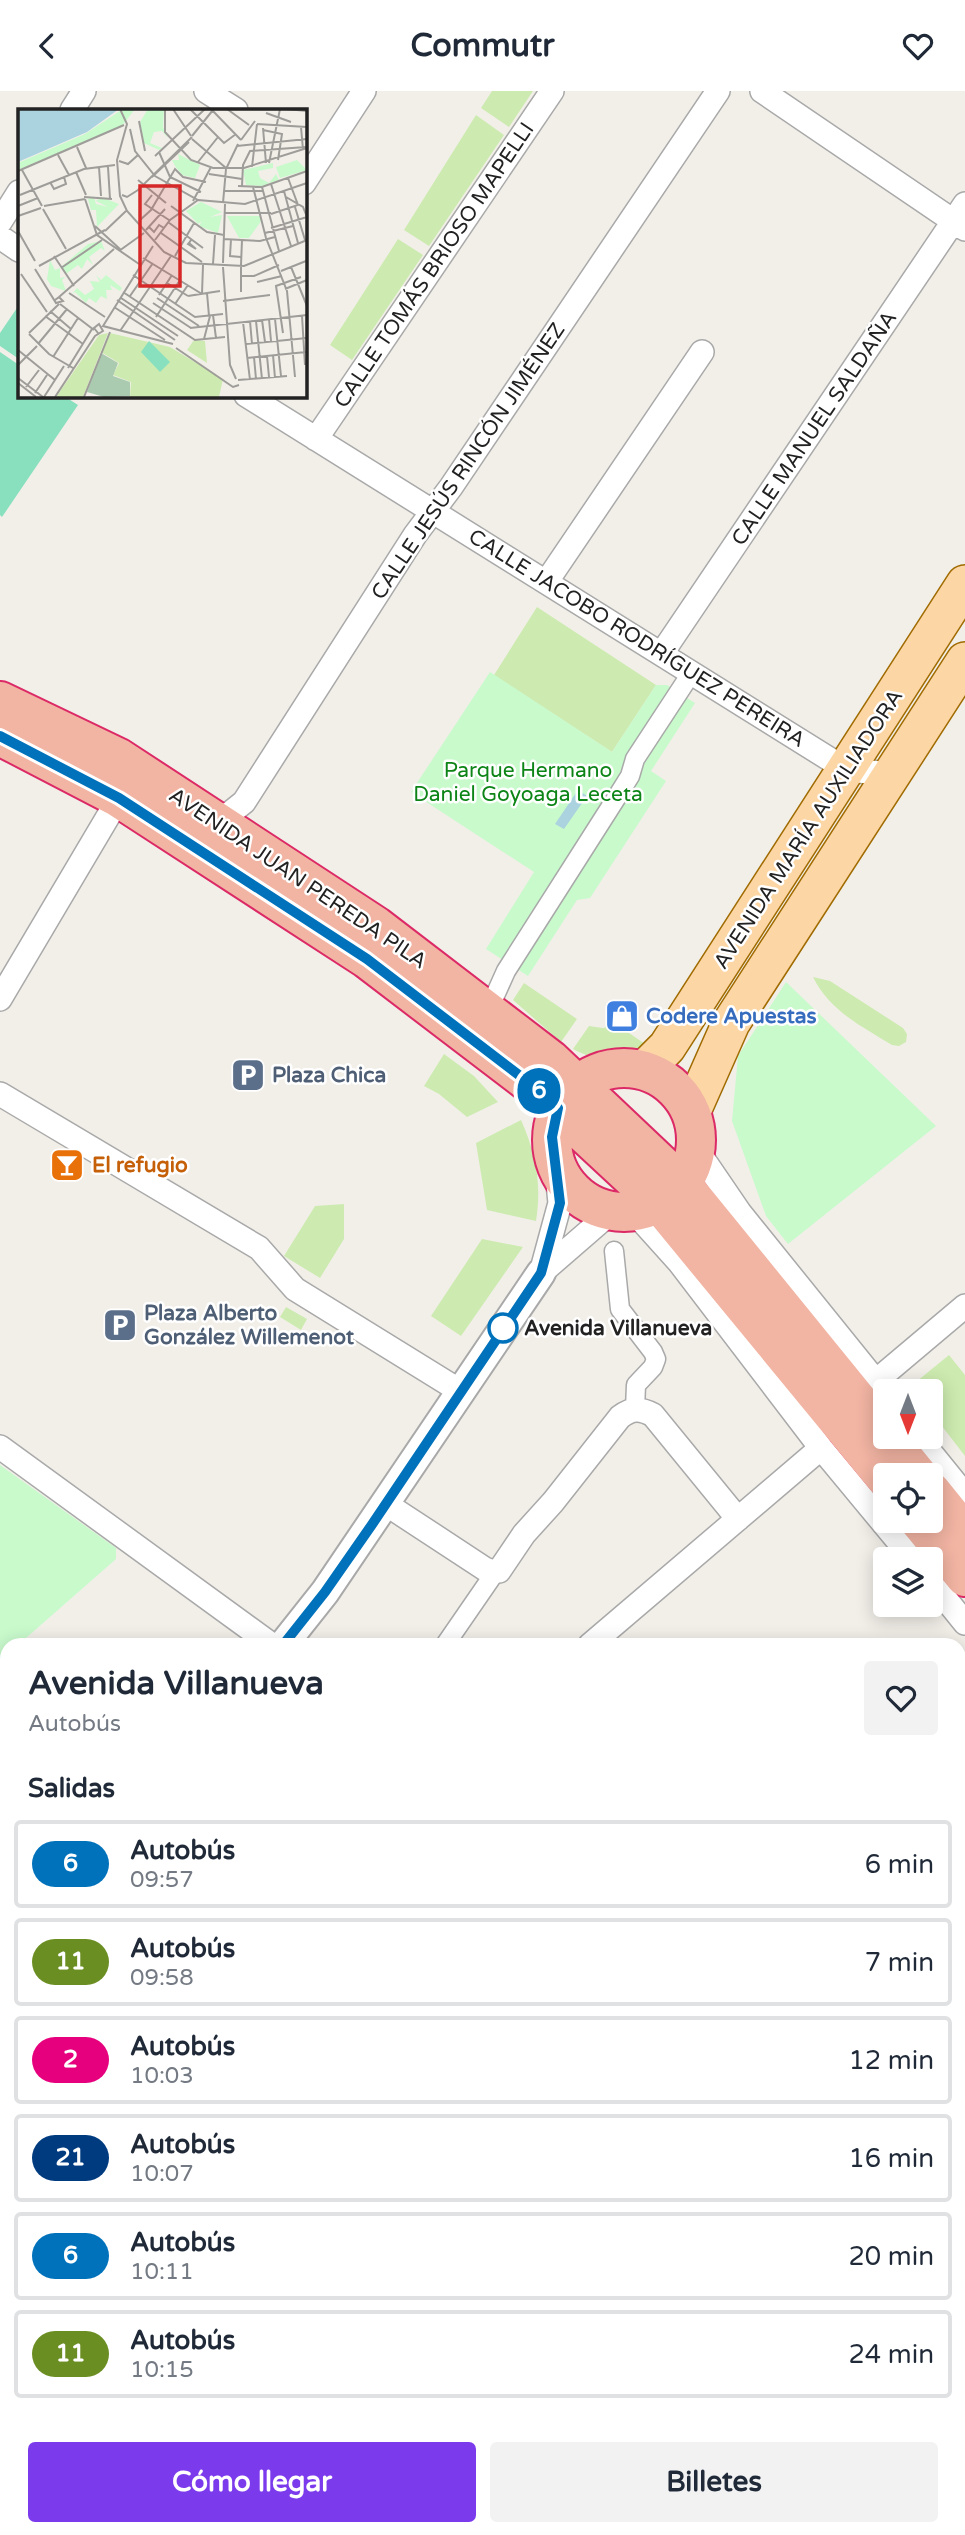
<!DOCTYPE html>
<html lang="es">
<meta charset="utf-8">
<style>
body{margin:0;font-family:"Varela Round",sans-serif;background:#f2f2f3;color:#1f2937;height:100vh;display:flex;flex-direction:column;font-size:26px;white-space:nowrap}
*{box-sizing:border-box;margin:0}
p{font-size:23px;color:#747a83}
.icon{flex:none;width:38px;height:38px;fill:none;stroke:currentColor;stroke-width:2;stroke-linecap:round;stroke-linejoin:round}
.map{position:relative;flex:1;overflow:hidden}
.sheet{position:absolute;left:0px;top:1547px;width:966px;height:898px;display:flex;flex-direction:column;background:#fff;border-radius:21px 21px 0 0;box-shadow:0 4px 18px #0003}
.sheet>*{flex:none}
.badge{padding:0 14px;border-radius:23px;font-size:24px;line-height:46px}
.needle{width:46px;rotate:180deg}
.controls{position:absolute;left:873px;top:1288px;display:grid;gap:14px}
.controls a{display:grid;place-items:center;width:70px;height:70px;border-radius:7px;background:#fff;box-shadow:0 4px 18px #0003;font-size:35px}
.map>.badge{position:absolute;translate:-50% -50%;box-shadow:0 0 0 4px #fff}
h2{padding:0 28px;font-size:26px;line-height:63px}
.round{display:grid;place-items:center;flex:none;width:74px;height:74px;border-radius:7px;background:#f2f2f3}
.head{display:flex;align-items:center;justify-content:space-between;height:119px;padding:0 28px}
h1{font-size:33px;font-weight:800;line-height:52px}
.primary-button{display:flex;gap:14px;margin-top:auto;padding:14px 28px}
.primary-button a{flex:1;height:80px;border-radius:7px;background:#7c3aed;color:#fff;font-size:28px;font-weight:800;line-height:80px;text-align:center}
.primary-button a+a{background:#f2f2f3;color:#1f2937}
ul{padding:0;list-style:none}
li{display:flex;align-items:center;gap:21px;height:88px;margin:0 14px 10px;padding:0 14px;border:4px solid #e0e1e3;border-radius:7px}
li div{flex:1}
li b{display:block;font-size:26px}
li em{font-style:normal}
li .badge{min-width:77px;font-weight:700;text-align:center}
header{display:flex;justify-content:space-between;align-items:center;height:91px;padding:0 28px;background:#fff;font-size:32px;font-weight:800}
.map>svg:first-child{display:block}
.grass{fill:#cdebb0}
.park{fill:#c8facc}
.pitch{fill:#88e0be}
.water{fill:#aad3df}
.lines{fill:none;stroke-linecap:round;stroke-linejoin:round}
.pedestrian-casing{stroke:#a9a9a9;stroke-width:21}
.minor-casing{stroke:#a9a9a9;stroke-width:26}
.tertiary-casing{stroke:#a9a9a9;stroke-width:32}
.primary-casing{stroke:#a06b00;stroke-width:40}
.trunk-casing{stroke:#dc2a67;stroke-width:42}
.pedestrian{stroke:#fff;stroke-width:18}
.minor{stroke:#fff;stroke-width:23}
.tertiary{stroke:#fff;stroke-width:28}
.primary{stroke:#fcd6a4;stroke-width:37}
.trunk{stroke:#f2b4a3;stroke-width:38}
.line-casing{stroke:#fff;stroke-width:16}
.line{stroke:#0072bc;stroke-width:10}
.stop-dot{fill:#fff;stroke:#0072bc;stroke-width:3.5}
.labels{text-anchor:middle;stroke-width:5;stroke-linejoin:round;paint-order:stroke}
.street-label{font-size:21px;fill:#222;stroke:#fff}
.park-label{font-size:21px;fill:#0c8416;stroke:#fff}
.shop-label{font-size:21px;font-weight:bold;fill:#366cbe;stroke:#fff;text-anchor:start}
.service-label{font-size:21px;font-weight:bold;fill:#4e5e75;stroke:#fff;text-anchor:start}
.food-label{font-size:21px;font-weight:bold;fill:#c56008;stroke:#fff;text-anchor:start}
.stop-label{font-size:21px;font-weight:bold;fill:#222;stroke:#fff;text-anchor:start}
.inset-road{fill:none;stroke:#9f9d99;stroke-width:2}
.view{fill:#d62828;fill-opacity:0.15;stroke:#d62828;stroke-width:3.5}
.inset-edge{fill:none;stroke:#222;stroke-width:3.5}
</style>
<header><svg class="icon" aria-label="back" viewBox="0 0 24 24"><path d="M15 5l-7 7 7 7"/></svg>Commutr<svg class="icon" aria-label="heart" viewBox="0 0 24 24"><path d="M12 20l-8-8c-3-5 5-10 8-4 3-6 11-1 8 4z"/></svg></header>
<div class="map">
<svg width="965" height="2444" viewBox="0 0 965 2444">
<rect width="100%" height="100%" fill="#f2efe9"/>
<path class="grass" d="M492 0H533L509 36 481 17Z
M476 24 504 44 429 155 404 139Z
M398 148 423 164 352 269 330 254Z
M537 516 656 594 612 661 494 584Z
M813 886 830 890 903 937 907 943 906 951 899 955 892 954C861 935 830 920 813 886Z
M524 892 577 928 561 951 513 909Z
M616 933 645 953C623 970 598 972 573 958L589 935 603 937Z
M444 963 474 985 498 1011 467 1026 439 1003 424 995Z
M521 1029C536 1063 542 1093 536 1130L487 1119 476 1052Z
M344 1113V1148L320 1187 284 1165 315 1115Z
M482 1148 523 1156 461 1245 431 1225Z
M286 1216 307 1228 301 1239 280 1226Z
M949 1264 965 1284V1365L931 1321V1300H915L911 1295Z
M965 2269V2322L959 2327V2278Z"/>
<path class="park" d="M490 581 612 661 656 594H667L695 612 651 680 666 690 590 807 577 809 528 885 486 858 534 781 411 701Z
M786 891 936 1035 788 1153 766 1125 732 1030 738 965Z
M0 1374 116 1457V1468L18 1554H7V1563L0 1569Z
M965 1724V1773L959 1766V1729Z
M965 1941V2078L959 2072V1946Z
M653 2438H694L702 2442 701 2444H650Z"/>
<path class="pitch" d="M19 214V268L0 255V242Z
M0 261 19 274V304L64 305 78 314 2 426 0 424Z"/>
<path class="water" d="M578 699 587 705 564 738 555 733Z"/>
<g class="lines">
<g class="pedestrian-casing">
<path id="pedestrian" d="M488 920 506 880 615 709 630 685 635 668 692 581
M614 1160 620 1218 653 1261 656 1268 653 1276 636 1294 635 1318
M445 1554 496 1480
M959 2120 965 2127"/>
</g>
<g class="minor-casing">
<path id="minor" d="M206 0 236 19
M762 0 965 138
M72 19 84 0
M304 92 364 0
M0 131 19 101
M0 146 19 159
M246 304 847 679 892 683
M316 348 552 0
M547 490 702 261
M662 562 965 113
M210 727 229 723 244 711 415 444 451 396 718 0
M0 908 119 707
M0 1003 259 1157 295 1198 460 1300
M695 1056 740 1122 886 1303
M634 1121 679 1171 821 1357 913 1468
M541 1182 560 1112 556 1073
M541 1182 609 1123
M876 1290 965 1215
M918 1346 965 1404
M0 1356 272 1554
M386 1413 485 1478 490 1480H499L524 1443 553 1411 620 1326C632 1317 640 1317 653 1324L738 1428
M931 1490 965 1532
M590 1554 821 1357
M959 1619 965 1613
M959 2355 965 2350
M959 2405 965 2399
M894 2438 897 2444
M47 2444 50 2438
M357 2444 361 2438
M873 2444 878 2438
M922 2444 928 2438"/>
</g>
<g class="tertiary-casing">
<path id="tertiary" d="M283 1554 325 1501 541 1182
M0 1771 7 1776
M0 2337 7 2340
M183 2438 194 2444"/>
</g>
<g class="primary-casing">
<path id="primary" d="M644 979 667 956 965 493
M692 1020 731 932 965 570"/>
</g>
<g class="trunk-casing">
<path id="trunk" d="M0 610 119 667 376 835 551 969 682 1093 886 1344
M0 645 119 707 367 868 532 994 659 1112 886 1388
M552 1049a72 72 0 1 1 144 0a72 72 0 1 1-144 0Z
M887 1346 918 1384
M931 1400 965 1442
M919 1430 965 1486"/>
</g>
<use href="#pedestrian" class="pedestrian"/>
<use href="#minor" class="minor"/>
<use href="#tertiary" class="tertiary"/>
<use href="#primary" class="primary"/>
<use href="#trunk" class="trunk"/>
</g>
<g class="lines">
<g class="line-casing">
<path id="line" d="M0 645 119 707 367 868 532 994 558 1017 552 1046 560 1112 541 1182 371 1435 325 1501 283 1554"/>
</g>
<use href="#line" class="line"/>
</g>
<defs>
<g id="shop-square" transform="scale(1.75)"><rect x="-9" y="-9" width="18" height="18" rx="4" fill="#3f7fe0" stroke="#fff"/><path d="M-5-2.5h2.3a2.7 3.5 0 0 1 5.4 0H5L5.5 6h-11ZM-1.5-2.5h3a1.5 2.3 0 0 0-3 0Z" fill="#fff"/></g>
<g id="parking-square" transform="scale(1.75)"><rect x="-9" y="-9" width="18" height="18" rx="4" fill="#5c6f8a" stroke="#fff"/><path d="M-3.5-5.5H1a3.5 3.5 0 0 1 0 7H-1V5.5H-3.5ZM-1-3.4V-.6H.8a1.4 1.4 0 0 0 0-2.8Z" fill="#fff"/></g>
<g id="bar-square" transform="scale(1.75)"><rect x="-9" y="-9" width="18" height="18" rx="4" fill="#e8710a" stroke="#fff"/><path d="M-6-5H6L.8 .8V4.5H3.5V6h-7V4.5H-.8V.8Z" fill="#fff"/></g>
</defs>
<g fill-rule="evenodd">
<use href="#shop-square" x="622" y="925"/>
<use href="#parking-square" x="248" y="984"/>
<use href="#bar-square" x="67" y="1074"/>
<use href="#parking-square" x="120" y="1234"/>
</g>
<circle class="stop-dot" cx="503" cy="1237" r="14"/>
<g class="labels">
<g class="street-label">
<text transform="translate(434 174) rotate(-56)" y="7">CALLE TOMÁS BRIOSO MAPELLI</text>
<text transform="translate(814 337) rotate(-56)" y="7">CALLE MANUEL SALDAÑA</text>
<text transform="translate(468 370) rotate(-56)" y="7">CALLE JESÚS RINCÓN JIMÉNEZ</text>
<text transform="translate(637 547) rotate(32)" y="7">CALLE JACOBO RODRÍGUEZ PEREIRA</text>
<text transform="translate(808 738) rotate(-57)" y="7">AVENIDA MARÍA AUXILIADORA</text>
<text transform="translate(298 787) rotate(34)" y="7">AVENIDA JUAN PEREDA PILA</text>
</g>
<g class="park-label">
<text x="528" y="686">Parque Hermano<tspan x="528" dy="24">Daniel Goyoaga Leceta</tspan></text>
</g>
<g class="shop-label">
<text x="646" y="932">Codere Apuestas</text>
</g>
<g class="service-label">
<text x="272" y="991">Plaza Chica</text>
<text x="144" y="1229">Plaza Alberto<tspan x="144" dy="24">González Willemenot</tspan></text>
</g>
<g class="food-label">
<text x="92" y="1081">El refugio</text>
</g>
<g class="stop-label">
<text x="524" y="1244">Avenida Villanueva</text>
</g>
</g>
<g transform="translate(18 18)">
<rect width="289" height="289" fill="#f2efe9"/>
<path d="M90 224 65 288H38L81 226ZM92 224 152 238 205 270 201 288H112L113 273 95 266 101 254 83 243ZM176 231 187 232 189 254 169 241Z" fill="#cdebb0"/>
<path d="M83 244 100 254 95 267 112 273V287L86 288 69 283Z" fill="#aacbaf"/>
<path d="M105 0H117L104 17 0 61V54L67 25ZM130 0H146L145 18 150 29 144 22 136 23 132 34 144 39 141 41 126 34 122 13ZM160 45 182 56 177 69 164 66 157 57 154 51H161ZM279 51 289 61 262 69 258 58ZM255 54V59L240 62 242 69 251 74 258 65 261 71 244 77 228 76 225 61ZM76 88 78 95 90 98 78 92 83 88 101 95 79 118 78 101H73L70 90ZM183 93 204 103 192 108 204 106 200 124 181 117 184 112 180 115 168 102ZM209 107H242L244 111 231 129H221ZM83 132 87 142 83 139 71 148 75 156 69 150 64 160 60 156 48 165 43 158 70 135ZM32 151 37 161 42 159V169L47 168 44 171 48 182 33 177 29 170ZM78 166 83 171 88 166 104 179 102 182 92 176 94 181H88L89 190 83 187 78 194 71 189 68 194 57 183 54 185 59 179 67 186 76 180 72 172 82 173Z" fill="#c8facc"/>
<path d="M131 232 152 253 142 263 123 243Z" fill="#88e0be"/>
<path d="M0 0H101L69 23 0 53Z" fill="#aad3df"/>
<path class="inset-road" d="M102 0 109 15 99 51 102 87 109 102 146 143 168 154 226 157 289 131M147 0V23L173 51 195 59H226L289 39M155 0 173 27M172 0 206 34 218 25M193 0 223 31M209 0 231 16M268 0 289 2M248 4 273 13M121 12 127 42M239 15 289 18M283 18 285 41M245 19 248 54M112 20 117 42 137 67 180 91 227 95 289 74M245 21 264 25 260 51M174 27 195 1M174 30 208 59M223 31 237 12M219 37 289 30M59 38 68 59M141 43 152 68 183 83M40 46 51 66M137 47 187 0M101 52 110 55 120 46M180 53 200 28M251 54 262 0M81 58 83 87M90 58 92 90M234 58 239 15M4 61 24 97M0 62 106 16M58 63 68 86M191 65 224 70M134 68 171 33M120 71 148 94M32 73 36 80 48 75 46 68M253 75 273 137M220 77 244 78 289 62M224 77 225 56 232 42 288 38M235 78 248 129 269 182 277 268M244 78 261 142M207 82H245M266 82 280 134M2 86 66 60 97 56M104 86 109 88 120 81 174 28M134 86 127 95 151 111M66 88 94 90M268 88 285 98 289 108M67 90 79 126 121 155M175 92 193 58M205 94 208 60 220 35M0 97 20 89M26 97 67 90M153 97 189 123 206 126M277 98 287 131M25 100 48 140M207 104H253M253 105 280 96 270 69M0 107 23 99M121 112 133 101 157 60 165 68 188 73M150 113 185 139M77 117 103 141M131 118 136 123 141 116 146 119M253 119 289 108M128 121 147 100M0 122 17 152M87 122 108 102M143 124 184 153M247 124 275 117M205 130 242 132 257 128M213 130 212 147 223 148M137 131 152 111 180 91M171 134 178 140 170 135 171 134 173 131V130M135 137 85 217 155 235M101 142 126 124M36 147 56 177M157 147 176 114M125 149 184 185M205 154 207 95M195 155 197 126M223 156 224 131M21 157 87 121M205 158 212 256 218 270M273 158 289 197M43 159 84 131M17 160 38 194 45 192 41 188 37 191M263 162 288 152M3 165 29 203M115 166 177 208 205 205M222 167H236L261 156M239 173 264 167M149 174 170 187M267 180 289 171M105 183 177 231 207 228M223 183V157M51 184 87 208M189 184 191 207M184 185 185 156M141 186 154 166M112 187 135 154M170 187 202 182M41 188 96 140M103 189 160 227M139 189 181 217M99 191 157 231M205 192 252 186M135 194 173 219M42 195 76 221M157 195 170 176M96 198 147 231M32 202 53 220M195 206 198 229M27 207 65 235M284 207 287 256M138 208 162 171M251 210 253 232M257 210 263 267M244 211 247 233M232 212 234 235M238 212 244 270M225 213 232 271M172 219 289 206M102 222 153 147M11 224 41 195M265 224 258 177 283 168M11 225 31 245 55 259M186 230 192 207M20 235 49 200M228 235 289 229M158 239 215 278 221 276M0 241 37 271M255 246 257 269M249 247 251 268M35 248 60 209M236 248 238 270M229 249 288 243M0 256 19 237M50 259 74 220M0 269 25 288M220 271 269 267M0 274 18 288M8 278 21 261M17 284 29 266M26 288 46 257M37 288 77 227 85 222 81 215 76 219 80 224M66 288 92 223"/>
<path class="view" d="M122 77H162V177H122Z"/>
<rect width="289" height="289" class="inset-edge"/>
</g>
</svg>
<div class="controls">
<a><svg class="needle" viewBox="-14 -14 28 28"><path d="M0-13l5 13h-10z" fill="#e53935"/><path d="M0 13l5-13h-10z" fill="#747a83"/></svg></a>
<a><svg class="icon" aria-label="locate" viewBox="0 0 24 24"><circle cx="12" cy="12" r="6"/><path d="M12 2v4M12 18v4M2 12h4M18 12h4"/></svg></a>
<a><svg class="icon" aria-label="layers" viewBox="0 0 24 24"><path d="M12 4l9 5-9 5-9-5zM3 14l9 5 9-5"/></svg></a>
</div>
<b class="badge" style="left:539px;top:1000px;background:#0072bc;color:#fff">6</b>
<section class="sheet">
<div class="head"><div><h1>Avenida Villanueva</h1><p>Autobús</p></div><a class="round"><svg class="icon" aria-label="heart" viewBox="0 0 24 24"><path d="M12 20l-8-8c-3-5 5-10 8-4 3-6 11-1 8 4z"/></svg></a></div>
<h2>Salidas</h2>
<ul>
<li><span class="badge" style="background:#0072bc;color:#fff">6</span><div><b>Autobús</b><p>09:57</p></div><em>6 min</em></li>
<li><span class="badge" style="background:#6b8e23;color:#fff">11</span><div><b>Autobús</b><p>09:58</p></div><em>7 min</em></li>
<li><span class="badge" style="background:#e6007e;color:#fff">2</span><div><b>Autobús</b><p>10:03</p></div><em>12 min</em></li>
<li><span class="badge" style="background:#003b80;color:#fff">21</span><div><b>Autobús</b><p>10:07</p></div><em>16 min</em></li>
<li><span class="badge" style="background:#0072bc;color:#fff">6</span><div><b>Autobús</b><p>10:11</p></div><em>20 min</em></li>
<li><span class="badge" style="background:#6b8e23;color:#fff">11</span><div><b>Autobús</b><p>10:15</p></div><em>24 min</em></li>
</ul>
<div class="primary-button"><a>Cómo llegar</a><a>Billetes</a></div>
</section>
</div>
